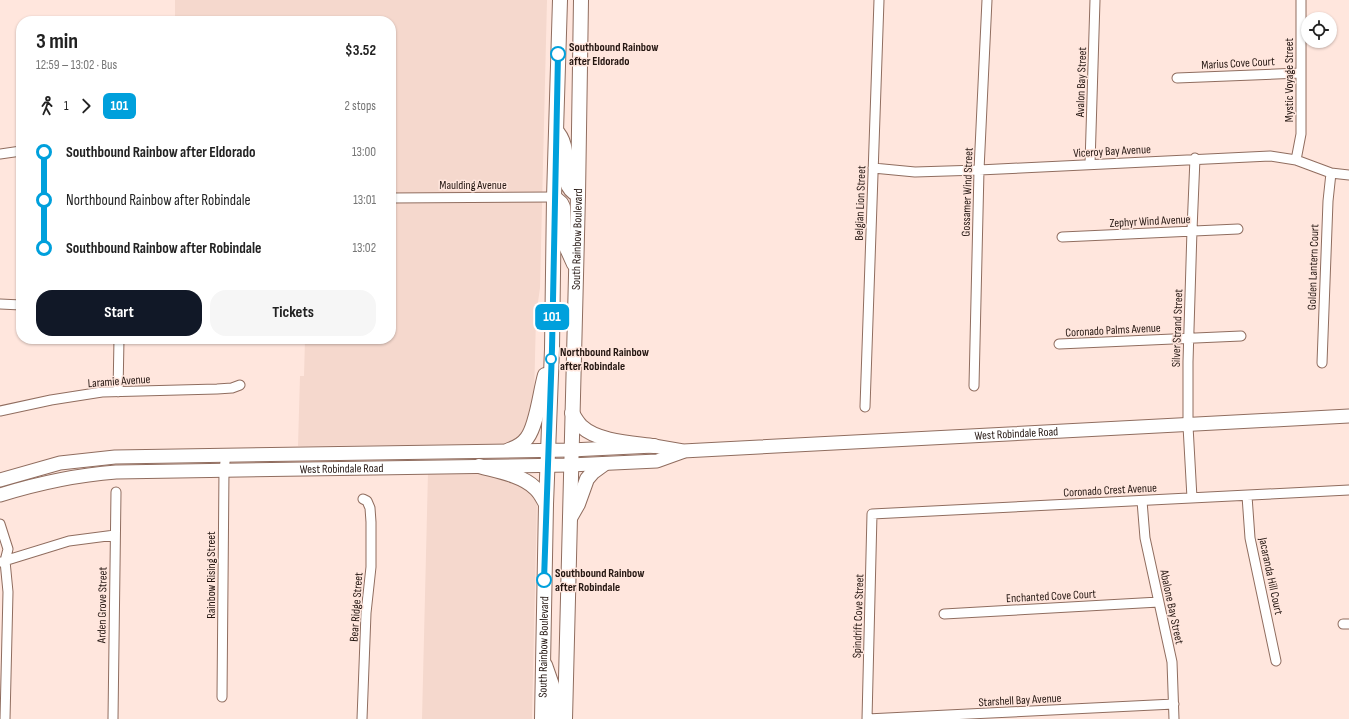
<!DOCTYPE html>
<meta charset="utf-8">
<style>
body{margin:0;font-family:"Sofia Sans Condensed",sans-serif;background:#f6f6f6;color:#222;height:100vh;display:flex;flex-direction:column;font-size:15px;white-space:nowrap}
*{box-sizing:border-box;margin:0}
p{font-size:13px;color:#767676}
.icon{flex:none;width:22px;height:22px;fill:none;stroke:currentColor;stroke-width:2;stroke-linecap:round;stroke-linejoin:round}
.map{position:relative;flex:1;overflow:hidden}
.sheet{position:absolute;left:16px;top:16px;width:380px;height:328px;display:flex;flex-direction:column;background:#fff;border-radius:16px;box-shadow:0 1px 3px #0004}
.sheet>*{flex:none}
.badge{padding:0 8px;border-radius:6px;font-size:14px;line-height:26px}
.controls{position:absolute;left:1301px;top:12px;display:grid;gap:8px}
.controls a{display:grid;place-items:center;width:36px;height:36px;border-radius:50%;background:#fff;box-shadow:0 1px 3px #0004;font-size:20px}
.map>.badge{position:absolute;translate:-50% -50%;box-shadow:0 0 0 2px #fff}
.legs{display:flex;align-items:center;gap:6px;height:44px;padding:0 20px;font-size:13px}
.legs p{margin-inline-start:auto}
.headline{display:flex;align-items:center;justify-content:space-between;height:68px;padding:0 20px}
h1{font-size:22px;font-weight:700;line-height:30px}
.button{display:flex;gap:8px;margin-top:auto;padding:8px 20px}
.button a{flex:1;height:46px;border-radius:16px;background:#111827;color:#fff;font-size:16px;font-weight:700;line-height:46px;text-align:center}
.button a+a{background:#f6f6f6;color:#222}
ul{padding:0 20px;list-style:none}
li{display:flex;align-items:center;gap:14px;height:48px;font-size:15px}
li i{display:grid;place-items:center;width:6px;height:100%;margin:0 5px;background:currentColor}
li i::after{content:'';width:10px;height:10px;margin:-5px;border:3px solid;border-radius:50%;background:#fff}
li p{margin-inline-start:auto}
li:first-child i{background:linear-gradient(#0000 50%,currentColor 0)}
li:last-child i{background:linear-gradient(currentColor 50%,#0000 0)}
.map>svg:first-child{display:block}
.built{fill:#f5d8cd}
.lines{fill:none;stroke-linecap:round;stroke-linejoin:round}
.minor-casing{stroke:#906d5f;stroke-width:11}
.secondary-casing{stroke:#906d5f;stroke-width:15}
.primary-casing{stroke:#906d5f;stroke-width:16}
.minor{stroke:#fff;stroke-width:9}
.secondary{stroke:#fff;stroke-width:13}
.primary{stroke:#fff;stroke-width:14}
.line-1-casing{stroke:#fff;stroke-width:9}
.line-1{stroke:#00a0dc;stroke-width:6}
.stop-1-dot{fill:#fff;stroke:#00a0dc;stroke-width:2}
.labels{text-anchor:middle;stroke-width:3;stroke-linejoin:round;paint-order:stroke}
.stop-label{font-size:12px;font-weight:bold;fill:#231510;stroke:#ffe6dd;text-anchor:start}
.street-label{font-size:12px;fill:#231510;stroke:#ffe6dd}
</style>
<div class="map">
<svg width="1349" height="719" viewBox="0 0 1349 719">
<rect width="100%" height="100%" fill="#ffe6dd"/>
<path class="built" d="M175 0H547L540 288 536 316 534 399 524 433 509 444 298 446 300 376H304L305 339H391V21H175Z
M428 472 484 473 528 487 537 500 532 719H422Z"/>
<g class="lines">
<g class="minor-casing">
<path id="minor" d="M1177 78 1300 73
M0 154 21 151
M1296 160 1301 134V0
M1090 164 1095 0
M873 168 915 172 979 170 1270 156 1296 160 1331 173 1349 175
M391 198 554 197
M1062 237 1238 229
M0 304 21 305
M1059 344 1241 336
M1322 363 1328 201 1331 173
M974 386 979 170 987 0
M118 392 119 339
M865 407 879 0
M0 411 51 400 102 392 217 389 232 388 240 385
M1247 496 1250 538 1276 661
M1192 498 1188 426V362L1192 230 1195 158
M1142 501 1145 538 1172 662 1174 719
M0 524 8 549 5 561 8 592 5 719
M1 562 69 541 115 535
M944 614 1159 602
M1343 624H1349
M222 697 224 470 226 454
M113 719 116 492
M362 719 366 613 371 567V522L370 508 367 501 363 499
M867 719 872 514 1349 490
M867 719 1174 704"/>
</g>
<g class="secondary-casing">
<g id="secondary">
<path id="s1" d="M0 480 60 463 115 457 571 450 654 446 683 451 1349 416"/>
<path id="s2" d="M0 495C39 483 76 475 116 472L570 465 657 461 682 452"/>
</g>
</g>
<g class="primary-casing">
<g id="primary">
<path d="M558 133C562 138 564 144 565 151 567 167 560 186 578 195"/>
<path d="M554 197 561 203 563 207 564 242 574 264"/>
<path d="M572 413C575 418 577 422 581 426 598 442 632 443 654 446"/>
<path d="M509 450C515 448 522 445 527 438 537 425 540 392 545 375"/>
<path d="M479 466C497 471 522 475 535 488 540 492 543 499 546 504"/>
<path d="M570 518 578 504 587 479 593 472 604 464"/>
<path d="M545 665 552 685 553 719"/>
<path id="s3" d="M542 719 546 504 552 349 554 197 560 0"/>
<path id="s4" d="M565 719 578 195 581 0"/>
</g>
</g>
<use href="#minor" class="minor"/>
<use href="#secondary" class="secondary"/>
<use href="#primary" class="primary"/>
</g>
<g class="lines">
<g class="line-1-casing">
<path id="line-1" d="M544 580 552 349 558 54"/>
</g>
<use href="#line-1" class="line-1"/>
</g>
<g class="stop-1-dot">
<circle cx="558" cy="54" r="7"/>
<circle cx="551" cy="359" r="5"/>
<circle cx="544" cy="580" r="7"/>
</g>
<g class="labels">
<g class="stop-label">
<text x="569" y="51">Southbound Rainbow<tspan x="569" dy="14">after Eldorado</tspan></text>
<text x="560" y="356">Northbound Rainbow<tspan x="560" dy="14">after Robindale</tspan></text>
<text x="555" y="577">Southbound Rainbow<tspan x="555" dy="14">after Robindale</tspan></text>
</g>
<g class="street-label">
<text transform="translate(1238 63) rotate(-3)" y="4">Marius Cove Court</text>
<text transform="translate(1289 80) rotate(-90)" y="4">Mystic Voyage Street</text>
<text transform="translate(1081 82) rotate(-88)" y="4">Avalon Bay Street</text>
<text transform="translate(1112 151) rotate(-3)" y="4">Viceroy Bay Avenue</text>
<text x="473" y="189">Maulding Avenue</text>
<text transform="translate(967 192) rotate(-88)" y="4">Gossamer Wind Street</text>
<text transform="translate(860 203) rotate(-88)" y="4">Belgian Lion Street</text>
<text transform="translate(1150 221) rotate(-3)" y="4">Zephyr Wind Avenue</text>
<text dy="4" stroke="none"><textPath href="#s4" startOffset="480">South Rainbow Boulevard</textPath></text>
<text transform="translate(1313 267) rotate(-88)" y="4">Golden Lantern Court</text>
<text transform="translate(1177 328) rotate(-88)" y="4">Silver Strand Street</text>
<text transform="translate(1113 330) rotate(-3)" y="4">Coronado Palms Avenue</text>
<text transform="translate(119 381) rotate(-4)" y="4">Laramie Avenue</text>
<text dy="4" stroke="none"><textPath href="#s1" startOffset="1020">West Robindale Road</textPath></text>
<text dy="4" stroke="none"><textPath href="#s2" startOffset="344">West Robindale Road</textPath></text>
<text transform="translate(1110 490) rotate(-3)" y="4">Coronado Crest Avenue</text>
<text transform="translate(211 575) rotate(-90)" y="4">Rainbow Rising Street</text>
<text transform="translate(1271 576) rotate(78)" y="4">Jacaranda Hill Court</text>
<text transform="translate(1051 596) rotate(-3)" y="4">Enchanted Cove Court</text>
<text transform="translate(102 605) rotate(-89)" y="4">Arden Grove Street</text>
<text transform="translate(356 607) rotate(-86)" y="4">Bear Ridge Street</text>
<text transform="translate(1172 607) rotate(78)" y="4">Abalone Bay Street</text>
<text transform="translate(858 616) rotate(-88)" y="4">Spindrift Cove Street</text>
<text dy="4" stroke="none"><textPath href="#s3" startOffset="72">South Rainbow Boulevard</textPath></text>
<text transform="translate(1020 700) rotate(-3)" y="4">Starshell Bay Avenue</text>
</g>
</g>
</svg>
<div class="controls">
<a><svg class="icon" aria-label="locate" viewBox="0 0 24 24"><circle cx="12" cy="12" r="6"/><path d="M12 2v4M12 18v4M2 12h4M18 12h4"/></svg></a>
</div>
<b class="badge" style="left:552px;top:317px;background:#00a0dc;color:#fff">101</b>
<section class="sheet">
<div class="headline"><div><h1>3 min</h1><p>12:59 – 13:02 · Bus</p></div><b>$3.52</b></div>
<div class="legs"><svg class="icon" aria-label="walk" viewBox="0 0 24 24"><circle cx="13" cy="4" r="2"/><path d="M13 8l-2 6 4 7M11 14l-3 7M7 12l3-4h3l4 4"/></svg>1<svg class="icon" aria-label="forward" viewBox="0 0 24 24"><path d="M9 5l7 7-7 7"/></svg><b class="badge" style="background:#00a0dc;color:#fff">101</b><p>2 stops</p></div>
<ul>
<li><i style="color:#00a0dc"></i><b>Southbound Rainbow after Eldorado</b><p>13:00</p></li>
<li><i style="color:#00a0dc"></i><span>Northbound Rainbow after Robindale</span><p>13:01</p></li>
<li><i style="color:#00a0dc"></i><b>Southbound Rainbow after Robindale</b><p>13:02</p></li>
</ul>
<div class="button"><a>Start</a><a>Tickets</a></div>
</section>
</div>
